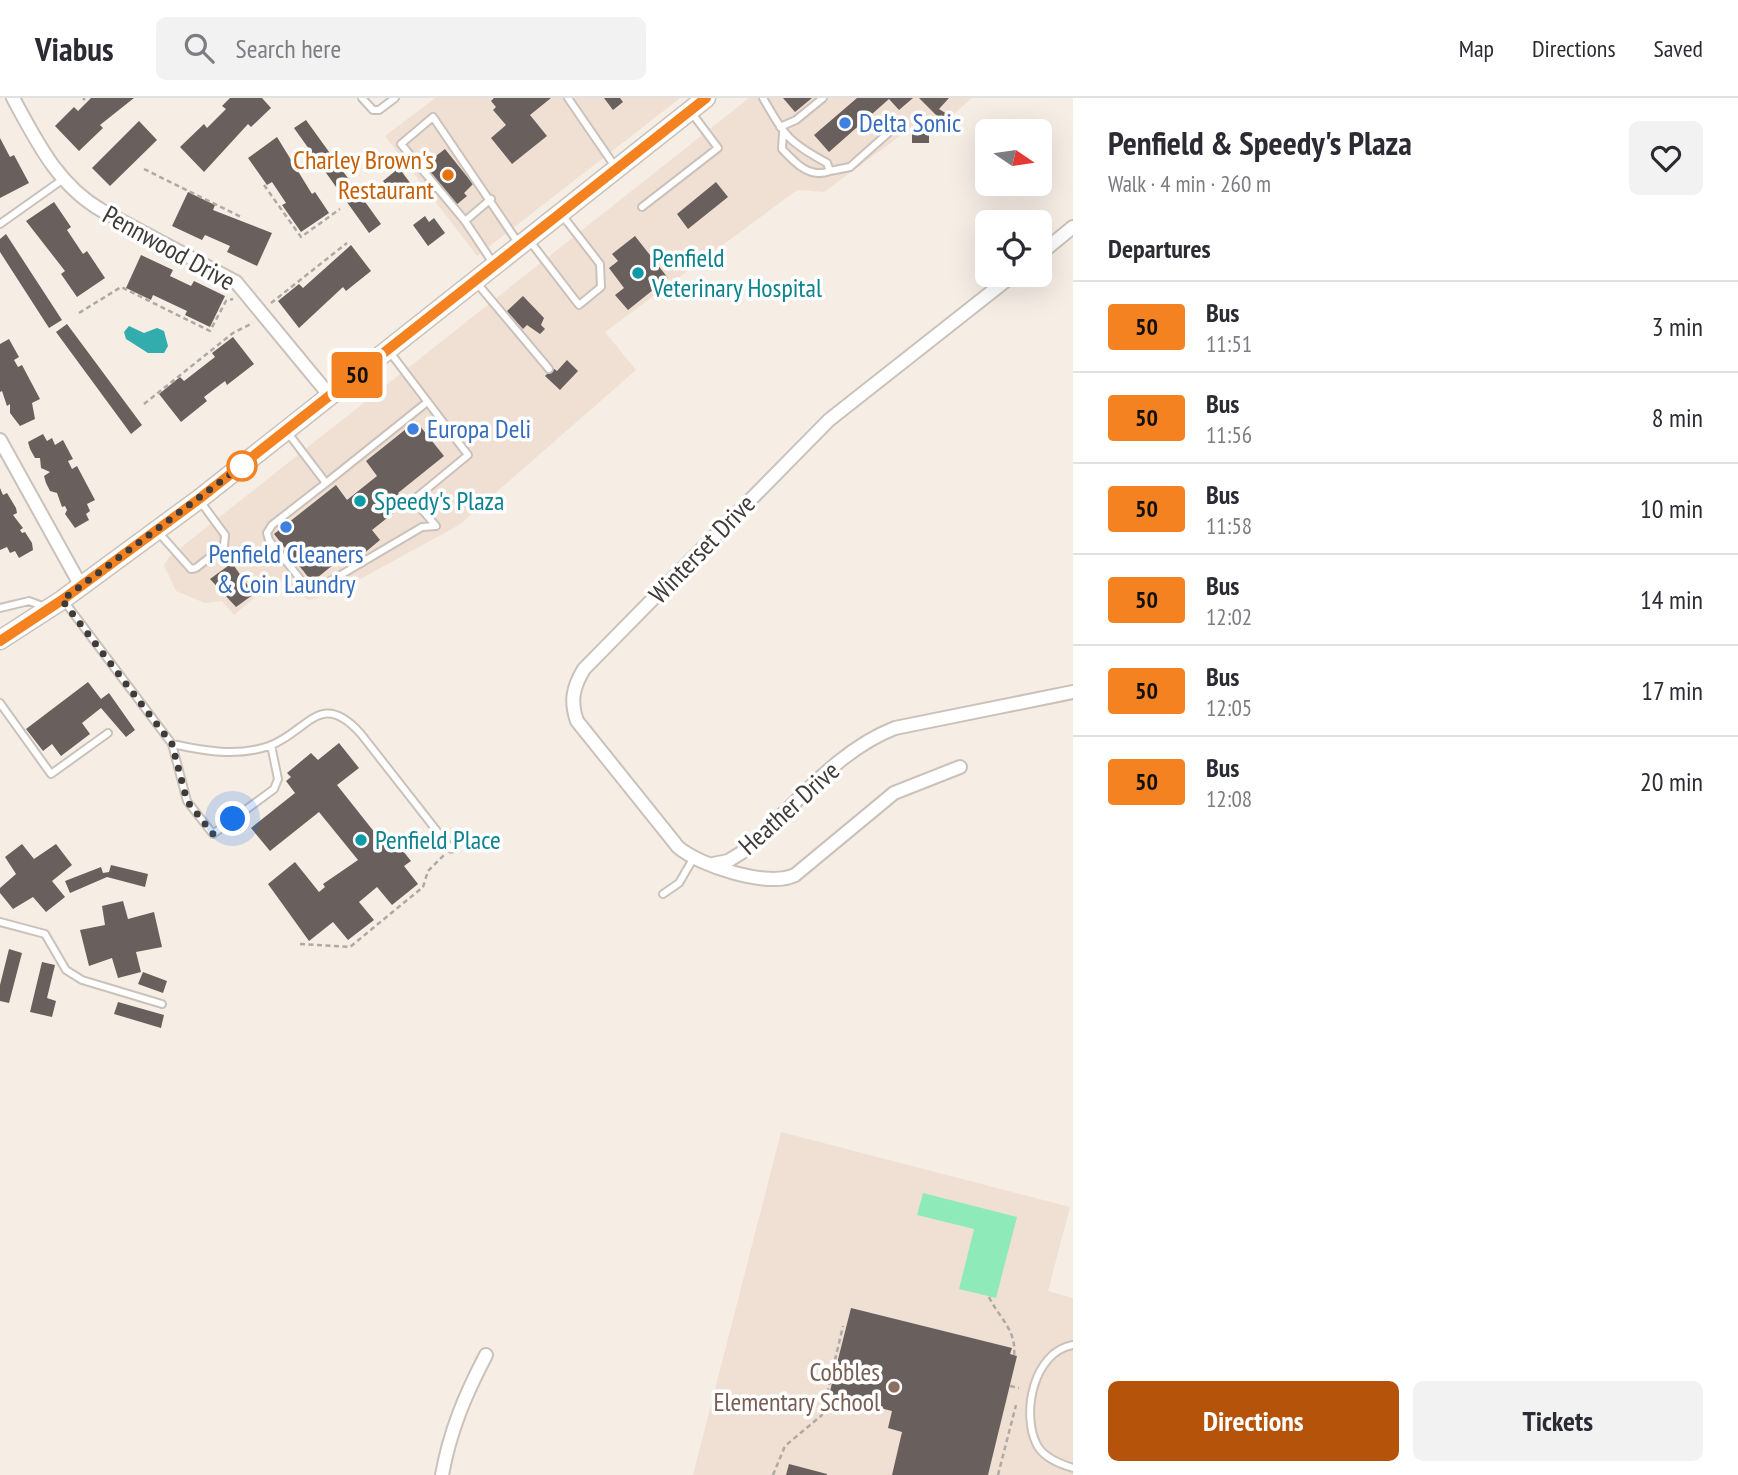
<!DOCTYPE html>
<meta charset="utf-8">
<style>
body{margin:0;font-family:"PT Sans Narrow",sans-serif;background:#f2f2f3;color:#2b2b33;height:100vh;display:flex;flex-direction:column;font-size:26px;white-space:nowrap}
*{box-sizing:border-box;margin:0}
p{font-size:23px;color:#7c7c81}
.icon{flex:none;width:38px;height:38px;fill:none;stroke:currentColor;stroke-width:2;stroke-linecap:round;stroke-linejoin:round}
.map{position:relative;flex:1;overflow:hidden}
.sheet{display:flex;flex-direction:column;background:#fff;width:665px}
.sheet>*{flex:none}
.badge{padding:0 14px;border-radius:5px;font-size:24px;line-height:46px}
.needle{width:46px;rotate:103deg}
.tools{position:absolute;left:975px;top:21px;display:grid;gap:14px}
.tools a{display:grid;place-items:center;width:77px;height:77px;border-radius:10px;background:#fff;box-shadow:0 7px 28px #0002;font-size:35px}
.you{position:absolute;width:35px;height:35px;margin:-18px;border:5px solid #fff;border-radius:50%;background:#1a73e8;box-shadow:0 0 0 10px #1a73e833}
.map>.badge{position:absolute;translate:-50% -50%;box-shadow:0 0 0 4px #fff}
h2{padding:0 35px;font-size:26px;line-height:63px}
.round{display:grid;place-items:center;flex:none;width:74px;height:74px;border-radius:10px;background:#f2f2f3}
.head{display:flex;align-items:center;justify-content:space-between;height:119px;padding:0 35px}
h1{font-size:33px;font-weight:600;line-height:52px}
.action{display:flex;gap:14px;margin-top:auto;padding:14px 35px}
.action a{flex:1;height:80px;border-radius:10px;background:#b45309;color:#fff;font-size:28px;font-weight:600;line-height:80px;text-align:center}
.action a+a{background:#f2f2f3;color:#2b2b33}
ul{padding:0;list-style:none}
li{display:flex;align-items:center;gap:21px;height:91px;padding:0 35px;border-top:2px solid #e1e1e2}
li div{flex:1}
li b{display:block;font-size:26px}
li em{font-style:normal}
li .badge{min-width:77px;font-weight:700;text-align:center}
header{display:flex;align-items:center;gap:42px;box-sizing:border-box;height:98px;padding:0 35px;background:#fff;border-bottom:2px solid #e1e1e2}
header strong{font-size:33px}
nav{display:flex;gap:38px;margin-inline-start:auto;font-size:24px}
.search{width:490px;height:63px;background:#f2f2f3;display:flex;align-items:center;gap:18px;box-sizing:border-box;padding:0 24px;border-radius:10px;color:#7c7c81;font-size:26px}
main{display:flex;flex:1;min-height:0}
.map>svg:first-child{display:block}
.built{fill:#f0e0d3}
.green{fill:#8feab9}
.water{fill:#32acad}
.building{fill:#695f5c}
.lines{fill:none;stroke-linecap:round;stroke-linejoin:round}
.lane-casing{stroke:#cac2ba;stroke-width:10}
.street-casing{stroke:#cac2ba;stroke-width:16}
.secondary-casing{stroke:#cac2ba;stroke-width:21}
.path{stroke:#afa9a3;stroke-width:2.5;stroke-dasharray:5 3.5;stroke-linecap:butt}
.lane{stroke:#fff;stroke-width:6}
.street{stroke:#fff;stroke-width:12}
.secondary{stroke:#fff;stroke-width:18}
.line-casing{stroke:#fff;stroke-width:16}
.line{stroke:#f58220;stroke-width:10}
.walk{stroke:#3e3b38;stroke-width:7;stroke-dasharray:0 12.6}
.shop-dot{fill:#3f7fe0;stroke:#fff;stroke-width:2.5}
.food-dot{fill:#e8710a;stroke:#fff;stroke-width:2.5}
.culture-dot{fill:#0f9aa8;stroke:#fff;stroke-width:2.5}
.stop-dot{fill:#fff;stroke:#f58220;stroke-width:3.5}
.education-dot{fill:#8d6e63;stroke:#fff;stroke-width:2.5}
.labels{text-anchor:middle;stroke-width:7;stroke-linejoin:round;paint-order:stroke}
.shop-label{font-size:26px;fill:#366cbe;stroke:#fff;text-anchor:start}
.food-label{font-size:26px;fill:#c56008;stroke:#fff;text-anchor:end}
.street-label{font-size:26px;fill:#3e3b38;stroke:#fff}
.culture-label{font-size:26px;fill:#0d838f;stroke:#fff;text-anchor:start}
.education-label{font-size:26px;fill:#785e54;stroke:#fff;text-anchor:end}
</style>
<header>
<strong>Viabus</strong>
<div class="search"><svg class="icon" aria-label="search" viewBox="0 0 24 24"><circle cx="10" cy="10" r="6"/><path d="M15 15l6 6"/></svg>Search here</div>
<nav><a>Map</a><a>Directions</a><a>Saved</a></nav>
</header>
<main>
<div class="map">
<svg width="1073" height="1377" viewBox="0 0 1073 1377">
<rect width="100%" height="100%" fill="#f6ede5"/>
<path class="built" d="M435 0H679V1L477 158 385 38Z
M749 0H972L941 27 923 21 824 94 797 92 605 234 636 272 459 427 333 496 308 502 278 480 234 517 222 503 205 505 176 493 164 467 169 459Z
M781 1034 1070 1109 1048 1193 1073 1200V1377H693Z"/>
<path class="green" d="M923 1095 1017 1119 996 1200 959 1191 974 1131 917 1117Z"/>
<path class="water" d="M129 228 144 235 157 230 164 233 168 248 164 255H148L126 241 124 234Z"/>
<path class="building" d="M91 0H134L100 27 103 30 79 53 55 28 74 9 78 13Z
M230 0H262L271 10 251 29 248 26 204 74 180 49 204 26 207 30 226 11 222 8Z
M494 0H551L530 17 547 38 512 66 491 40 506 27 493 12 496 9 491 3Z
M604 0H620L623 4 613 12Z
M783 0H812L795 14Z
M857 0H913L899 12 889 1 829 54 814 37Z
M919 0H949L939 11 947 16 941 22Z
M306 22 381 126 369 135 294 30Z
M139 23 157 42 110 88 92 70Z
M912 32H929V45H912Z
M277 39 312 96 315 94 329 115 301 134 282 107 286 105 272 84 267 87 248 60Z
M0 40 10 59 14 57 29 85 0 100Z
M445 51 473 86 464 95 467 98 455 108 423 68Z
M399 70 414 90 400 100 390 86 387 88 383 83Z
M716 84 728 99 688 131 677 116Z
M188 94 215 107 213 112 272 135 257 168 227 154 230 148 205 137 202 142 172 128Z
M54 104 71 129 67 132 83 156 87 153 105 180 77 199 61 176 65 173 26 123Z
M425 118 429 124 434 120 445 135 428 148 413 127Z
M6 136 62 222 49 230 0 154V141Z
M635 138 668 180 628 212 615 197 624 190 609 170 618 163 612 156Z
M351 147 371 173 346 193 343 189 299 230 278 203 299 186 303 190Z
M141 157 173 172 170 178 191 188 194 183 225 198 210 229 185 217 187 213 153 197 151 202 126 190Z
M523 198 544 220 541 227 545 231 540 236 527 227 523 231 507 213Z
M67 226 142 327 131 336 56 234Z
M233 239 254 266 227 287 225 283 204 299 207 303 181 324 159 296 180 279 184 283 215 259 212 255Z
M9 241 19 259 14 262 18 269 22 267 40 301 32 305 35 321 20 328 10 315V306L7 308 2 293 0 294V246Z
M567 262 578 273 560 292 545 278 553 270 557 273Z
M416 323 444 358 398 395 406 405 372 432 380 442 362 457 355 449 312 484 274 436 336 387 347 402 377 378 366 363Z
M43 336 47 343 52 340 55 347 63 342 73 361 68 363 72 371 77 368 95 402 87 406 90 413 86 416 89 422 75 430 65 416 67 412 65 408 62 409 57 395 50 393 46 385 44 378 50 374 41 370 40 360H35L30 351 28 344Z
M0 390 3 397 7 395 16 410 17 415 13 417 23 430 20 432 22 435 25 434 32 445 33 452 19 460 15 453 10 455 7 449 0 452Z
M232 465 254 496 236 509 210 481Z
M88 584 101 601 109 595 135 632 126 639 101 610 82 625 90 636 61 658 52 646 43 653 26 631Z
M339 645 359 670 337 687 383 745 391 738 411 763 404 768 418 786 392 807 377 789 359 804 374 822 348 842 333 824 309 843 268 786 295 764 319 794 325 789 323 786 358 762 319 714 270 753 251 730 295 695 286 683 291 679 287 675 311 655 318 662Z
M22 746 34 761 56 746 72 767 52 783 65 799 46 814 33 799 13 811 0 795V790L16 776 5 759Z
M111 767 148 776 145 789 107 779 70 795 65 783 101 769 103 775 109 774Z
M123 803 128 821 154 814 162 849 136 854 141 874 118 880 112 860 89 868 80 832 105 827 102 808Z
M9 851 22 855 9 905 0 903V887Z
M42 864 55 867 47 900 56 903 52 919 30 914Z
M143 874 167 883 163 895 138 886Z
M118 904 164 917 161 930 114 916Z
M851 1210 1012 1250 1010 1256 1017 1258 988 1377H892L902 1334 888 1330 892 1313 829 1297Z
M789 1366 827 1376V1377H786Z"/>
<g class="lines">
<g class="lane-casing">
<path id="lane" d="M362 0 373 12H379L395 0
M568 0 616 70
M763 0C785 38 788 44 827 65L830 73C810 81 795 65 782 51L783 35
M780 29 796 22 823 0
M830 73 850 69 896 28
M642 109 718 50 691 14
M465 123 491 101
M0 126 62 82
M529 142 579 207 601 189 600 166 562 117
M493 165 465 123 401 46 433 19 519 146
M476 184 549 271
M288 335 326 385 272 427 267 435 269 442 305 487 312 491 322 488 422 429 436 428 419 408 417 399 468 357 389 253
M326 385 426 305
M159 435 191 471 196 470 224 448 225 437 200 403
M64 503 172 646C205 653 237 659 269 648 308 634 320 590 361 636L451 751
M0 510 29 503 45 509
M0 605 51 676 108 635
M172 646 187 703 213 736 274 691 278 681 271 647
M663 796 679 785 693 761
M0 824 45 836 66 872 82 882 162 906
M1073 1247C1033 1254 1021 1316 1037 1347 1044 1360 1060 1366 1073 1370"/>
</g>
<g class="street-casing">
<path id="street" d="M13 0C37 44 57 86 101 112L236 184 330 298
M1040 156 1073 129
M0 342 81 488
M960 669 894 695 795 777C768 790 700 768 678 749L577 623C570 603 573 589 584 571L829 322 1013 177
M713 766 728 763 741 755C792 713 833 654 895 630L1073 594
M442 1377C450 1333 465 1297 486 1257"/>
</g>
<g class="secondary-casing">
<path id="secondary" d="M0 542 62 502 202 399 706 0"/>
</g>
<path class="path" d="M83 2 85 0
M144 71 241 119
M264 87 301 139 340 111
M271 205 347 145
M79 215 121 189 210 233 226 203 233 201
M144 306 233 235 253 225
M300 846 350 849 423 789 428 773 444 757
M989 1199C999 1220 1017 1232 1014 1258
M1010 1288 1019 1290
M773 1377 785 1348 822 1317 843 1228
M998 1377 1016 1307"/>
<use href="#lane" class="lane"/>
<use href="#street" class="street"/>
<use href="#secondary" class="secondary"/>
</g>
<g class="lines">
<g class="line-casing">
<path id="line" d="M0 543 62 502 199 401 706 0"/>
</g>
<use href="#line" class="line"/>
<path class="walk" d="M233 721 213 736 187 703 172 646 62 502 244 366 242 368"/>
</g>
<g class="shop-dot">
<circle cx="845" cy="25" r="7"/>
<circle cx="413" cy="331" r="7"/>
<circle cx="286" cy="429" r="7"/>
</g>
<circle class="food-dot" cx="448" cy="77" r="7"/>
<g class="culture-dot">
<circle cx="638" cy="175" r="7"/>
<circle cx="360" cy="403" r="7"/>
<circle cx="361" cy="742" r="7"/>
</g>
<circle class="stop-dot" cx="242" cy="368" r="14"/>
<circle class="education-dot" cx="894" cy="1289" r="7"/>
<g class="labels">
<g class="shop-label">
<text x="859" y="34">Delta Sonic</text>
<text x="427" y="340">Europa Deli</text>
<text x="286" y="465" text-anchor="middle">Penfield Cleaners<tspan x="286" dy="30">&amp; Coin Laundry</tspan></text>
</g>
<g class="food-label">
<text x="434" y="71">Charley Brown's<tspan x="434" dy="30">Restaurant</tspan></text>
</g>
<g class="street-label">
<text transform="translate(169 150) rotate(29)" y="9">Pennwood Drive</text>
<text transform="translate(702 451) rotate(-46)" y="9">Winterset Drive</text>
<text transform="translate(789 710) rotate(-42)" y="9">Heather Drive</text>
</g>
<g class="culture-label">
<text x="652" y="169">Penfield<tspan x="652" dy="30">Veterinary Hospital</tspan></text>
<text x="374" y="412">Speedy's Plaza</text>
<text x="375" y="751">Penfield Place</text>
</g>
<g class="education-label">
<text x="880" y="1283">Cobbles<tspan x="880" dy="30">Elementary School</tspan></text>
</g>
</g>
</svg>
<div class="tools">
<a><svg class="needle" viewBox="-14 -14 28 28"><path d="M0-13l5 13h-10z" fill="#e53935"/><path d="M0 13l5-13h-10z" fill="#7c7c81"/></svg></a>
<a><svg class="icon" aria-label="locate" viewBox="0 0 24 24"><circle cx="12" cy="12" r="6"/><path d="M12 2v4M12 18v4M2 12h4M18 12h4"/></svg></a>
</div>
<div class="you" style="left:233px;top:721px"></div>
<b class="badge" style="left:357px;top:277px;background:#f58220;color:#111">50</b>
</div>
<section class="sheet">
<div class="head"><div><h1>Penfield &amp; Speedy's Plaza</h1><p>Walk · 4 min · 260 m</p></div><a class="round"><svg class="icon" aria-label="heart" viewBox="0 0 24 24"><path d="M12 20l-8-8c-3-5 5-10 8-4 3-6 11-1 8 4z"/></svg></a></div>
<h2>Departures</h2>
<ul>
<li><span class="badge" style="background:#f58220;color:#111">50</span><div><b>Bus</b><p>11:51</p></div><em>3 min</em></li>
<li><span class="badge" style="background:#f58220;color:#111">50</span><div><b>Bus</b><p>11:56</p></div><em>8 min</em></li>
<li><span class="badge" style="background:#f58220;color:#111">50</span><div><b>Bus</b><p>11:58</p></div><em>10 min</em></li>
<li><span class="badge" style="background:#f58220;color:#111">50</span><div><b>Bus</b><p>12:02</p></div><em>14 min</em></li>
<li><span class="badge" style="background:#f58220;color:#111">50</span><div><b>Bus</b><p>12:05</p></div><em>17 min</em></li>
<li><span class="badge" style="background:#f58220;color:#111">50</span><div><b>Bus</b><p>12:08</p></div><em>20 min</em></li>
</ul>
<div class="action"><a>Directions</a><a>Tickets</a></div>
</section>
</main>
